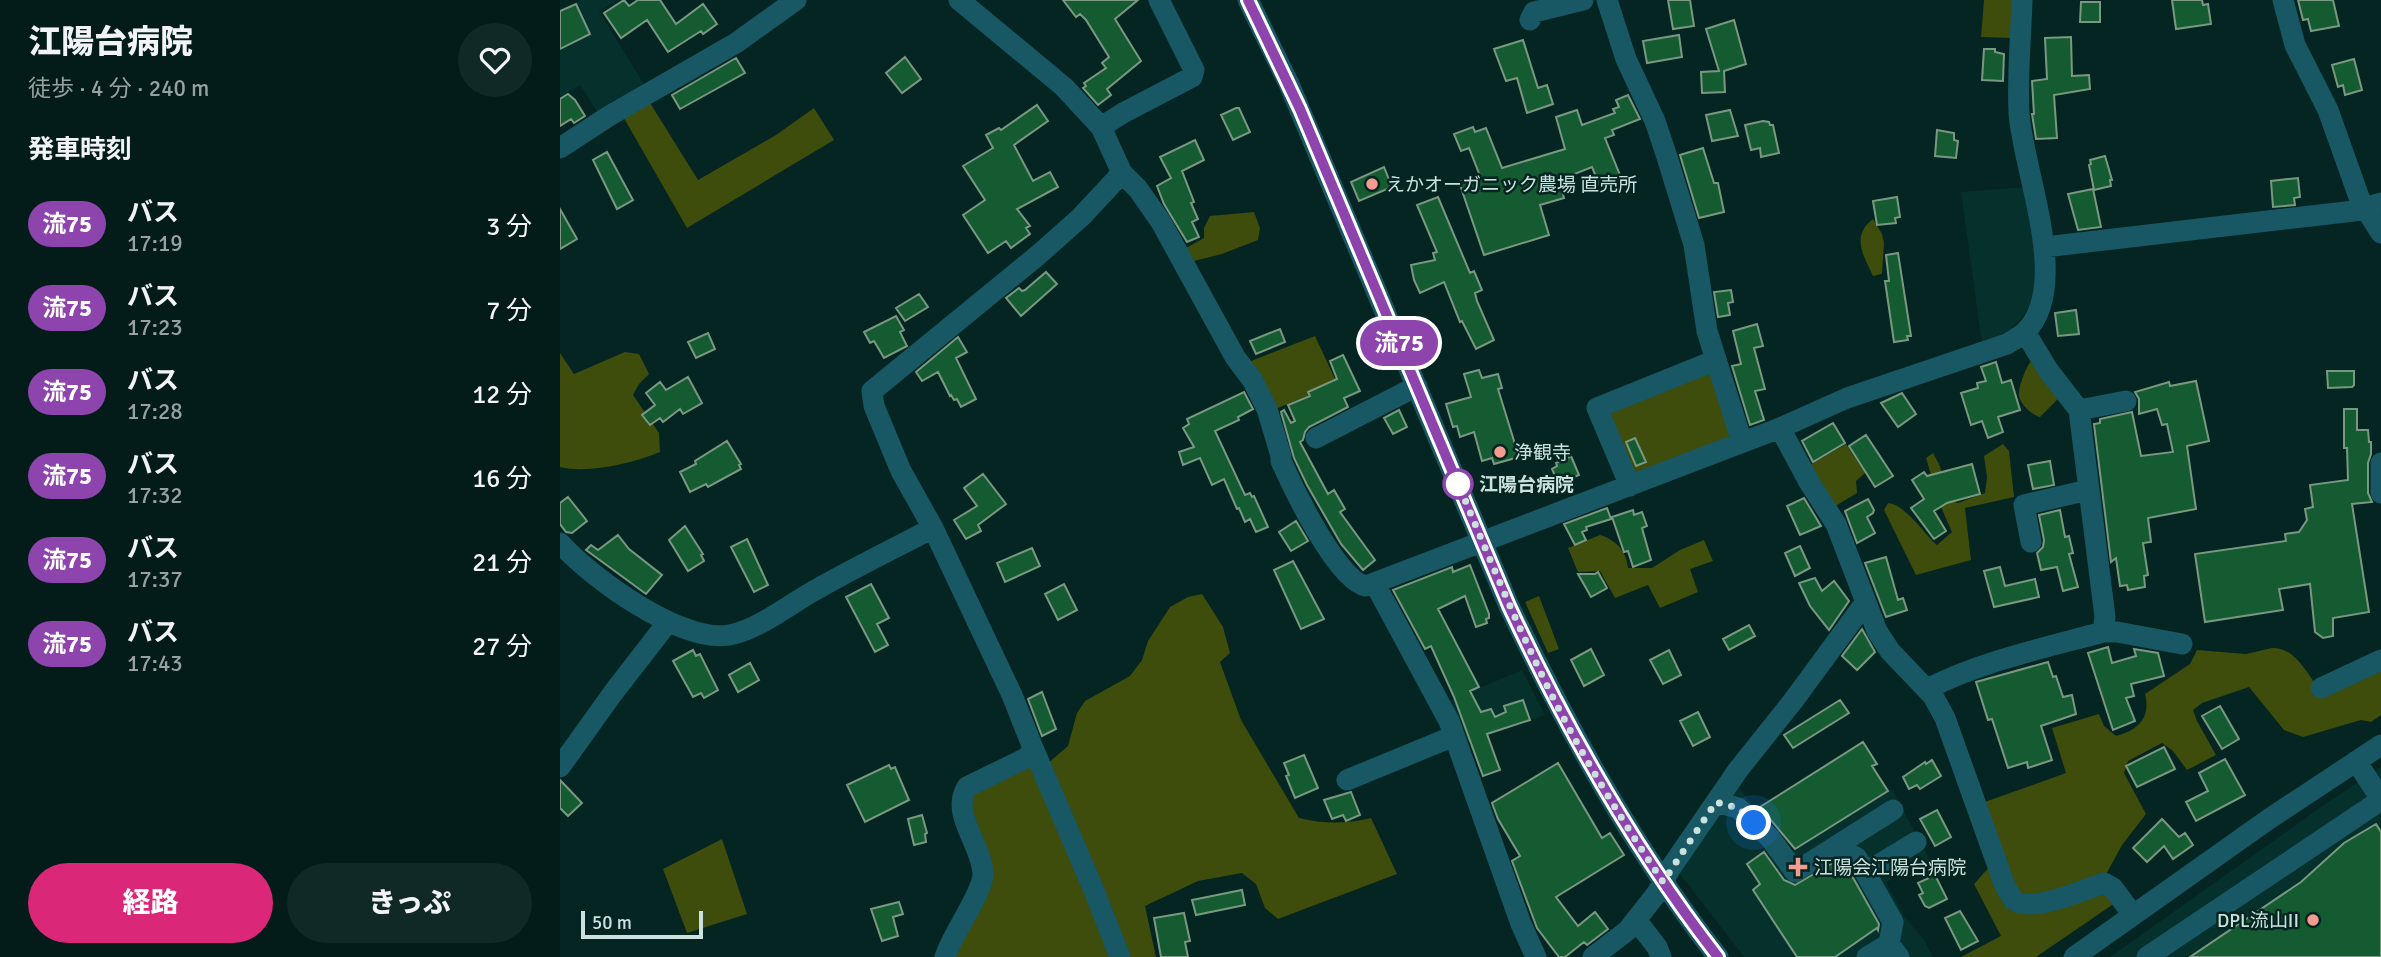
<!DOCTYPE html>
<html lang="ja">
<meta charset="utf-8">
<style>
body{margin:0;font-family:Signika,"Noto Sans JP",sans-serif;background:#112926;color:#f1f3f6;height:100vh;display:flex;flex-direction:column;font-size:26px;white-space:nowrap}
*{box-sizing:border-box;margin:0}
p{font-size:23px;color:#97a1a2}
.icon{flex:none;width:38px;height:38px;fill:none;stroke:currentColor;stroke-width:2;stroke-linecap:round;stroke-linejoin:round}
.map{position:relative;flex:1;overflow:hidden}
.details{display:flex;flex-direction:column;background:#031c19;width:560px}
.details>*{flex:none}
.badge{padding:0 14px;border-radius:23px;font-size:24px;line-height:46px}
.scale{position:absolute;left:21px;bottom:18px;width:122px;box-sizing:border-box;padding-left:7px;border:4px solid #cbe1dd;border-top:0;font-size:19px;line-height:24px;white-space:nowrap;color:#cbe1dd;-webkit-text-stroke:5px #042521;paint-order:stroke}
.you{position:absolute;width:35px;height:35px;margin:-18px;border:5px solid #fff;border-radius:50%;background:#1a73e8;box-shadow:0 0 0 10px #1a73e833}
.map>.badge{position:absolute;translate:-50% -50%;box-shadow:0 0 0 4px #fff}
h2{padding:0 28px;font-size:26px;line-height:63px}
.round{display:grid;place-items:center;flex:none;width:74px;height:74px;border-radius:37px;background:#112926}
.summary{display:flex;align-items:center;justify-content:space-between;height:119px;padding:0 28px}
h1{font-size:33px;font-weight:800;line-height:52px}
.button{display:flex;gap:14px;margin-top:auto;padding:14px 28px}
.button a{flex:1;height:80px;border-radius:42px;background:#db2777;color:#fff;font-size:28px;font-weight:800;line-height:80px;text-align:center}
.button a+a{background:#112926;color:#f1f3f6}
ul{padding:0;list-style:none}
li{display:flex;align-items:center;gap:21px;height:84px;padding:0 28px}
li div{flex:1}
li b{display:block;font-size:26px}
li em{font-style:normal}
li .badge{min-width:77px;font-weight:700;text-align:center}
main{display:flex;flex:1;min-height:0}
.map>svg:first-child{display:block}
.built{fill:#05302b}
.green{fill:#3e4c0c}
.building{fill:#155b31;stroke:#7a9881;stroke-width:2}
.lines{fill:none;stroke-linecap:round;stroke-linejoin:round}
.minor{stroke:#185764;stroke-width:21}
.line-casing{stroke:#fff;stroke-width:16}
.line{stroke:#8e44ad;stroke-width:10}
.walk{stroke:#cbe1dd;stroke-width:7;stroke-dasharray:0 12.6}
.poi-dot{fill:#f59c91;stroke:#042521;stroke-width:2.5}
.stop-dot{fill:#fff;stroke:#8e44ad;stroke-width:3.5}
.labels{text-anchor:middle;stroke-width:5;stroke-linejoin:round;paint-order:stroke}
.poi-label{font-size:19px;fill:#cbe1dd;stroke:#042521;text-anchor:start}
.stop-label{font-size:19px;font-weight:bold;fill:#cbe1dd;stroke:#042521;text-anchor:start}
</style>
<main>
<section class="details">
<div class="summary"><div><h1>江陽台病院</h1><p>徒歩 · 4 分 · 240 m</p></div><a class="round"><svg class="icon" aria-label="heart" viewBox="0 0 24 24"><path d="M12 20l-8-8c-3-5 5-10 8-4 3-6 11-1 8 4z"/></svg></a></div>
<h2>発車時刻</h2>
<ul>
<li><span class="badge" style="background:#8e44ad;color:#fff">流75</span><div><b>バス</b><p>17:19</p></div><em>3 分</em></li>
<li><span class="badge" style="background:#8e44ad;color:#fff">流75</span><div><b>バス</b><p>17:23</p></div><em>7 分</em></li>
<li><span class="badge" style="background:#8e44ad;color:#fff">流75</span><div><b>バス</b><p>17:28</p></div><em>12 分</em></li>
<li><span class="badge" style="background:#8e44ad;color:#fff">流75</span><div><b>バス</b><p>17:32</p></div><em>16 分</em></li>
<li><span class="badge" style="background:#8e44ad;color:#fff">流75</span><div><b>バス</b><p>17:37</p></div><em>21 分</em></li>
<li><span class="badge" style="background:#8e44ad;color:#fff">流75</span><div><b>バス</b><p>17:43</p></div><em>27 分</em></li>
</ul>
<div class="button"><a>経路</a><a>きっぷ</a></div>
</section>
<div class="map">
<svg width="1821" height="957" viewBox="0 0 1821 957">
<rect width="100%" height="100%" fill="#042521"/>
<path class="built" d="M21 0H58L39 11 87 89 40 116 20 85 0 97V6L1 9Z
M1465 187 1480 252 1477 299 1449 332 1422 344 1401 192Z
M962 670 985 715 901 744 884 703Z
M1821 767V957H1550L1768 802Z
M1175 781 1227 855 1332 789 1370 860 1326 882 1344 916 1364 940 1373 957H1184L1117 870Z"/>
<path class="green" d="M1424 0H1455L1454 38 1421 37Z
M87 98 138 180 216 135 254 108 274 140 127 228 61 113Z
M694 212 700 228 698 240 662 254 630 262 624 249 644 238V228L650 216Z
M1313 219 1322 234 1324 243 1322 274 1313 276C1303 255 1291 236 1313 219Z
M755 336 775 379 748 392 749 395 711 411 686 363Z
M65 352 79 354 89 374 79 384 73 395 99 433 100 452C74 463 28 474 0 467V353L14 374Z
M1475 356 1502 395 1480 417C1472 415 1457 402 1459 392 1460 382 1468 362 1475 356Z
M1153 366 1176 434 1072 478 1046 408Z
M1286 444 1305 473 1296 481 1297 493 1272 508 1247 467Z
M1443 444 1449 451 1454 497 1405 508 1411 560 1356 575 1324 510 1328 503C1345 504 1364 534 1377 545L1392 532 1380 505 1366 458 1373 453 1379 464 1391 501 1398 503 1425 493 1427 477 1424 456Z
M1040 535C1056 540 1066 550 1068 568H1092L1120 550 1144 540 1153 561 1130 569 1138 592 1100 608 1088 585 1055 598 1040 571 1018 572 1008 548Z
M642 594 663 627 670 653 660 662 681 720 739 818C764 824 785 824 811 818L837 874 718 919 705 908 696 884 682 873 638 881 585 906 596 957H566L487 764 508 746 517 713 525 701 570 676 582 660 588 641 610 607 628 597Z
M979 596 999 649 988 653 965 602Z
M1712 648C1736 647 1748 676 1762 693L1821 668V715L1811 722 1801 720 1743 737 1724 730 1689 687 1642 703 1633 710 1637 721 1656 755 1627 770 1613 751 1602 743 1568 761 1564 773 1586 814 1562 845 1543 880 1482 899 1456 894 1422 803 1506 773 1492 728 1539 714 1544 726 1556 736C1578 730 1591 718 1585 694L1630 664 1637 650 1686 654Z
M470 762 554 957H389L422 895 408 792Z
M162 839 187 914 127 933 103 869Z
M1433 863 1447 898 1538 889 1555 903 1476 957H1401L1441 936 1414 884Z"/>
<path class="building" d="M64 0 69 6 78 0H100L116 24 143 4 157 24 143 34 141 31 108 52 87 20 61 38 44 13Z
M503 0H578L555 19 581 61 547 89 551 95 538 105 523 88 526 86 524 83 546 68 542 63 549 57 526 20 520 14 516 17Z
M1108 0H1130L1134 26 1113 29Z
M1612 0H1642L1643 5 1648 4 1651 24 1616 29Z
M1738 0H1773L1779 26 1751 31 1748 19 1743 20Z
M1521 2H1540V22H1520Z
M16 4 30 34 0 49V11Z
M1174 20 1186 64 1164 71 1165 92 1142 93 1141 72 1159 71 1146 29Z
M1119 35 1122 57 1087 63 1083 41Z
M1511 37 1512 76 1529 75 1530 89 1494 95 1497 138 1476 139 1472 114H1474L1472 81 1487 79 1485 38Z
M963 40 978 88 987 85 993 104 967 113 957 78 946 81 934 49Z
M1424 49H1435V52L1444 54 1443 81 1422 80Z
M345 57 361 79 342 93 326 73Z
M176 58 185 73 120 109 112 95Z
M1794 59 1802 90 1785 95 1783 85 1778 87 1772 65Z
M8 94 15 100 25 116 14 123 11 119 0 126V99Z
M1068 95 1080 119 1052 130 1054 135 1045 138 1064 185 1042 191 1032 167 999 180 1004 198 980 205 989 235 924 255 899 182 920 176 909 148 901 151 894 134 913 127 915 132 926 128 942 168 1005 149 996 117 1017 110 1022 125 1055 113 1053 109 1059 107 1056 100Z
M477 105 488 121 454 145 473 181 490 172 498 187 457 209 470 226 466 228 470 234 451 248 446 241 428 253 403 215 425 200 403 166 433 148 426 135 439 128 441 130Z
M676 108H679L690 132 673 140 661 115Z
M1170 110 1178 136 1152 141 1146 115Z
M1203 121 1209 122 1210 125H1213L1219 153 1201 157 1200 148 1191 150 1185 125Z
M1377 130 1394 133V140L1398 141 1396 158 1375 156Z
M635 140 644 160 622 171 634 202 631 203 638 219 632 222 639 237 627 242 604 204 597 186 611 178 600 157Z
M1143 148 1154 183H1158L1164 212 1139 218 1120 155Z
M47 152 73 200 57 209 33 160Z
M1545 156 1552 180H1550L1551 186 1534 190 1529 165 1531 164 1530 160Z
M824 167 832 187 799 201 791 182Z
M1738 178 1740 197 1734 198 1735 205 1713 207 1711 181Z
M1533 189 1541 227 1518 230 1508 194Z
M878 197 910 273 914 271 922 290 915 293 917 301 934 340 916 349 902 321 900 322 884 282 860 293 854 280 851 265 875 260 873 253 877 252 857 205Z
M1337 197 1340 217 1335 218 1336 223 1317 225 1313 201Z
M0 209 17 239 0 249Z
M1338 253 1351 336H1347L1348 340 1334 342 1325 281H1329L1326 255Z
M486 272 497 284 461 316 446 298 459 288 462 291 465 290Z
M1171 290 1173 302 1168 303 1170 315 1158 317 1154 292Z
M359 294 368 307 345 321 336 308Z
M1516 310 1519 334 1498 336 1495 313Z
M336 316 344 330 340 332 347 346 324 358 314 341 310 343 304 332Z
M1197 324 1203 346 1194 348 1205 389 1195 391 1204 420 1190 425 1172 366 1181 364 1173 331Z
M720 329 725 342 696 354 690 341Z
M148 333 155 349 136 358 128 342Z
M398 337 407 352 396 358 416 399 401 407 397 399 394 400 391 395 390 396 378 372 362 381 356 372Z
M783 355 800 391 784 398 788 407 749 427 745 432 743 440 740 442 768 494 774 490 785 509 780 512 815 560 803 570 781 544 747 485 734 458 721 412 724 410 731 423 735 421 728 405 750 396 748 392 777 379 770 361Z
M1436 362 1442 383 1451 380 1460 410 1438 417 1443 432 1428 438 1422 421 1411 425 1401 393 1418 388 1417 383 1426 381 1421 367Z
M919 370 922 378 938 374 942 388 938 389 959 457 934 464 932 458 922 461 914 432 900 437 897 426 893 427 886 404 911 397 904 374Z
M1767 371H1794V385L1792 387 1768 388Z
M128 377 142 403 123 414 120 409 103 422 100 418 90 425 82 415 95 405 86 393 100 382 106 390Z
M1636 381 1649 441 1627 446 1636 509 1588 518 1591 542 1583 543 1588 575 1584 576 1585 587 1568 590 1567 585 1560 586 1556 558 1551 562 1534 424 1540 423V419L1572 412 1581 456 1613 452 1607 424 1602 425 1597 409 1579 414V399L1575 392 1609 382 1610 386Z
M684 392 693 409 678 417 679 420 655 431 685 495 690 493 692 497 694 496 708 527 696 532 690 519 685 522 679 508 677 509 664 479 652 485 640 458 623 465 619 452 634 447 623 428 629 424 627 419Z
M1342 393 1356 414 1338 427 1321 403Z
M1784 409H1797V430H1808L1809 442H1811V454L1808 463V493L1812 502 1792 504 1809 612 1773 618V636L1763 638 1755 632 1750 584 1719 589 1723 610 1645 622 1635 554 1726 541 1725 534 1739 532 1747 520 1745 509 1753 507 1750 485 1788 480 1787 448H1784Z
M839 410 847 427 833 434 824 418Z
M1273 423 1285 443 1253 462 1242 441Z
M1306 435 1333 476 1315 487 1289 446Z
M1075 438 1086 462 1076 466 1066 442Z
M167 441 181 464 179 465 181 469 148 487 146 484 130 492 120 472 136 464 135 461Z
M1011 456 1019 475 1005 481 1003 478 997 481 992 469 997 466 996 463Z
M1490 461 1494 485 1473 489 1468 465Z
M1412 464 1420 494 1387 503 1374 511 1386 531 1374 539 1351 508 1364 499 1352 480 1364 472 1367 476Z
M423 474 446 504 418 525 421 531 406 539 394 520 417 506 404 488Z
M8 497 27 521 12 533 6 532 0 524V503Z
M1244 498 1261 526 1240 535 1227 506Z
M1308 499 1314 510 1313 513 1307 517 1315 533 1297 543 1285 511Z
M1047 508 1051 519 1026 527 1027 530 1022 532 1026 540 1015 545 1004 524Z
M1073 510 1074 515 1082 512 1087 526 1082 528 1091 560 1073 567 1068 551 1064 552 1052 517Z
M1500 510 1505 537 1509 536 1513 553 1509 554 1518 587 1503 591 1497 567 1481 570 1477 553 1483 547 1484 540 1479 515Z
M736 521 748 541 731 551 719 532Z
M125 526 143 554 141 555 144 561 128 571 109 540Z
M58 535 69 549 102 575 86 594 26 550 31 545 38 550Z
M187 539 208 585 194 592 171 547Z
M1240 546 1250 568 1235 576 1225 553Z
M472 548 480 566 445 582 437 563Z
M1326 557 1338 600 1343 598 1347 610 1326 617 1305 563Z
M733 561 764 619 741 629 714 570Z
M910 565 929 614V618L926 619 927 623 916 627 905 596 878 609 919 687 910 691 921 712 931 709 935 717 946 712 944 706 963 700 970 720 927 734 940 770 923 776 894 697 871 646 865 649 833 590 892 567 893 572Z
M1440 567 1445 586 1475 579 1479 597 1434 607 1424 571Z
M1038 572 1047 588 1031 597 1018 574H1035Z
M1255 578 1262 591 1274 581 1289 601 1269 630 1250 606 1239 583Z
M311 584 329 618 317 624 328 645 315 652 286 597Z
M504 584 517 610 498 620 485 594Z
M1189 625 1195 636 1169 650 1163 639Z
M1302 629 1315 652 1297 670 1282 656Z
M1548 647 1552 663 1576 656 1574 649 1598 653 1604 676 1571 684 1574 696 1566 698 1575 721 1553 730 1528 653Z
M1031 649 1044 675 1024 686 1011 660Z
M133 650 136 656 140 654 158 690 144 698 141 693 133 697 113 661Z
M1109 650 1121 675 1103 684 1090 660Z
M1488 662 1493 677 1496 676 1503 697 1512 695 1516 714 1481 726 1492 760 1468 768 1467 762 1448 768 1432 719 1428 720 1416 682Z
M190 663 199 680 178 692 169 675Z
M482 692 496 729 482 736 468 699Z
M1280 700 1289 713 1233 748 1224 735Z
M1660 706 1679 739 1662 749 1642 716Z
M1138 712 1150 737 1133 746 1120 721Z
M1303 742 1317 764 1312 766 1328 791 1235 849 1200 807Z
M1604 747 1615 769 1577 787 1566 766Z
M744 755 758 788 735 798 726 776 729 775 724 763Z
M1665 759 1685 795 1636 821 1626 802 1648 791 1639 773Z
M1372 760 1381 776 1360 789 1357 785 1349 789 1343 777 1365 762 1366 764Z
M998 763 1042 838 1050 833 1064 855 996 897 1018 926 1035 912 1048 929 1027 945 1024 942 1005 957H999L977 928 952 861 960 856 938 819 932 803Z
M329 765 331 769 335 767 349 800 305 822 287 785Z
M0 780 22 803 8 816 0 808Z
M791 792 800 815 786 821 783 815 772 819 764 800Z
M1377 810 1391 837 1375 846 1360 819Z
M362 815 367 833 365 834 366 842 354 845 348 819Z
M1602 819 1619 837 1625 833 1633 845 1613 859 1604 846 1587 862 1573 848Z
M1816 824 1821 832V957H1630L1741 882 1784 843Z
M1204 852 1224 880 1235 885 1276 861 1283 870 1287 867 1319 924 1318 930 1317 928 1275 957H1237L1193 890 1200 884 1187 864Z
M1375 875 1387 899 1369 908 1365 906 1359 895 1363 893 1358 883Z
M682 890 685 905 636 915 632 900Z
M339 902 343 914 333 917 338 936 322 941 311 909Z
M1400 911 1418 941 1401 950 1385 918Z
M624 913 630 941 625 942 628 957H601L594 918Z"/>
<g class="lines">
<path class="minor" d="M399 0 504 87 541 127 562 173 578 189 601 222 675 357 693 381 707 409 721 456V461C733 488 778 582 806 586L1220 428 1287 398 1447 344C1453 340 1460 337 1465 332 1512 286 1463 172 1459 113 1457 76 1461 37 1462 0
M688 0 729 84 949 606C1008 730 1074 849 1158 957
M1047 0 1066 59 1095 121 1107 157 1134 245 1147 331 1182 442
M1723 0 1735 45 1768 110 1800 200 1821 233
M970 20 974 12 1023 0
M541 127 563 113 632 77 634 70 599 0
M0 148 49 116 176 43 236 0
M1485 247 1794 211 1821 203
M1465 332 1488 370 1519 410 1545 617 1543 632
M1519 410 1566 401
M1220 428 1249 482 1276 524 1317 631 1330 651 1373 696 1385 718 1445 886C1448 890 1451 897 1454 900 1471 914 1525 889 1544 883L1553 888 1573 915
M756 438 857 386
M1821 463V493
M1070 486 1037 408 1156 360
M1471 542 1464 505 1528 490
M0 543C30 577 122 644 169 635 199 630 232 602 259 588 296 567 335 548 373 528
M815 584 889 721 961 924 976 957
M1761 688 1821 660
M1367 689C1422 661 1484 648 1543 632H1557L1622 644
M473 748 533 888 560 957
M1796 761 1821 799
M0 767 53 693 108 622
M787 780 894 736
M1156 802 1178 808 1211 839 1235 872 1333 810
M1277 846 1297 858 1333 922 1329 944
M1305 873 1356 842
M1076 920 1097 947 1101 957
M385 957C392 934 423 893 423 874 422 844 390 814 407 787L468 757 473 748 452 695 373 528 341 471 314 406 312 391 477 256 521 217 562 173
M1033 957 1068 930 1097 893 1110 869 1178 770 1233 701 1305 603
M1307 957 1329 944 1339 957
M1514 957 1709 819 1821 745
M1587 957 1821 800"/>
</g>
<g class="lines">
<g class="line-casing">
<path id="line" d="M688 0 740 109 949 606C1007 730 1074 849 1158 957"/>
</g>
<use href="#line" class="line"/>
<path class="walk" d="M898 484 897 481C924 545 950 609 980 671 1015 745 1058 814 1103 882L1156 802 1178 808 1194 823"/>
</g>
<g class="poi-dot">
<circle cx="812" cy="184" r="7"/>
<circle cx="940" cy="452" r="7"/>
<path d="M1234.5 856.5h7v7h7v7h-7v7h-7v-7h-7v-7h7z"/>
<circle cx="1753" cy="920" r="7"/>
</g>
<circle class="stop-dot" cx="898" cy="484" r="14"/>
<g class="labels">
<g class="poi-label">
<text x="826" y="191">えかオーガニック農場 直売所</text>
<text x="954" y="459">浄観寺</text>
<text x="1254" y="874">江陽会江陽台病院</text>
<text x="1739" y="927" text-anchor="end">DPL流山II</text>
</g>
<g class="stop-label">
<text x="919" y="491">江陽台病院</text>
</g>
</g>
</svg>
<div class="scale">50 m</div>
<div class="you" style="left:1194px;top:823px"></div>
<b class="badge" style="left:839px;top:343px;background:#8e44ad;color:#fff">流75</b>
</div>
</main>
